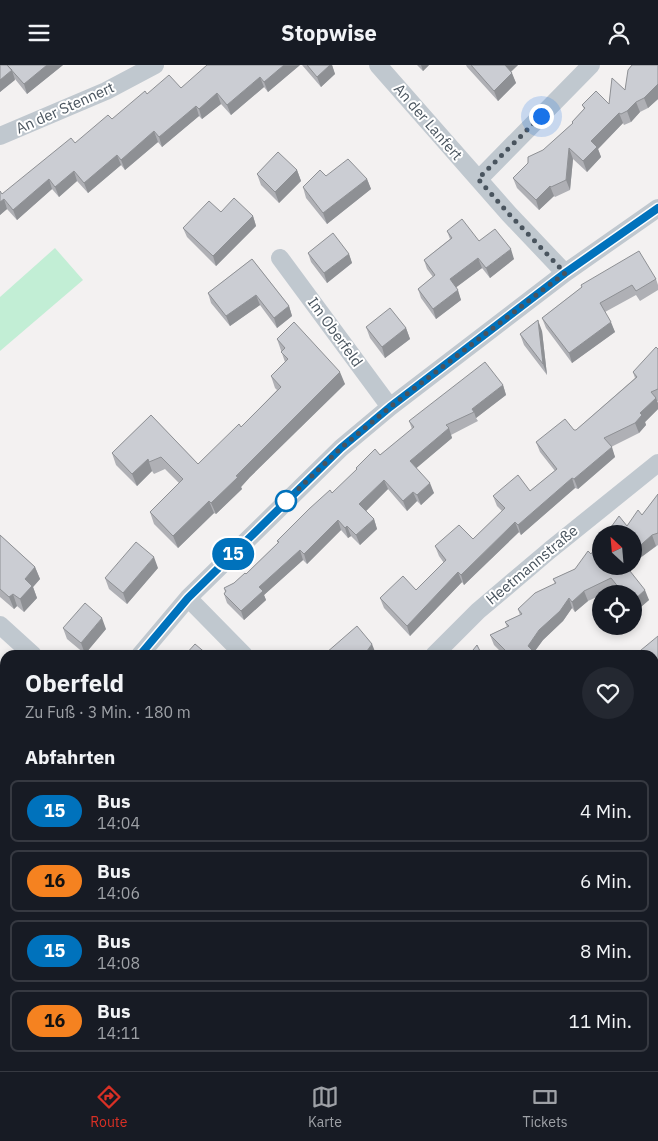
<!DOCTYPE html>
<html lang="de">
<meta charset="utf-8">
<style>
body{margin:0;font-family:"IBM Plex Sans",sans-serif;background:#242831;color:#f1f3f6;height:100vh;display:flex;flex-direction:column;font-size:19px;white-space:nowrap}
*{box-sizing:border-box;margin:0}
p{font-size:16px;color:#9ea1a6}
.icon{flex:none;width:28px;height:28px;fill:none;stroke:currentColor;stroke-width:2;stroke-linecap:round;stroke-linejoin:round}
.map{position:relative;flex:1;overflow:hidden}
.side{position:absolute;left:0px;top:585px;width:659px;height:421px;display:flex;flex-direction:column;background:#171b24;border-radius:15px 15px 0 0;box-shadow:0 2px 8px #0003}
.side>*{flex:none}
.badge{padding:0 10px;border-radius:16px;font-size:18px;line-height:32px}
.needle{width:32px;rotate:334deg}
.fabs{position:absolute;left:592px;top:460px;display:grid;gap:10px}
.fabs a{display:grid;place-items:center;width:50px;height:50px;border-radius:50%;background:#171b24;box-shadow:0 2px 8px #0003;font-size:25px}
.you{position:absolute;width:25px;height:25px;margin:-12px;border:4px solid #fff;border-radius:50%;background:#1a73e8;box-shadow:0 0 0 8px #1a73e833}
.map>.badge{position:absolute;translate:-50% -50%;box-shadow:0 0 0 2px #fff}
h2{padding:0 25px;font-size:19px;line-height:45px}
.round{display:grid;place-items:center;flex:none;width:52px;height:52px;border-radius:26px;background:#242831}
.summary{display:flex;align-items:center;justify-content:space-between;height:85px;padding:0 25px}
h1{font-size:24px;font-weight:700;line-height:38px}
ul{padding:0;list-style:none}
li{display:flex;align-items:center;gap:15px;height:62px;margin:0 10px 8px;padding:0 15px;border:2px solid #363941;border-radius:8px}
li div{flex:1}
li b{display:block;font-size:19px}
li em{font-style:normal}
li .badge{min-width:55px;font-weight:700;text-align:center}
header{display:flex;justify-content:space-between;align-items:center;height:65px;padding:0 25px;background:#171b24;font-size:22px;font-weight:700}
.dock{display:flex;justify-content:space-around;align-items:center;height:70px;border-top:1px solid #363941;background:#171b24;font-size:14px;color:#9ea1a6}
.dock a{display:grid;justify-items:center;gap:2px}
.dock .active{color:#d93025}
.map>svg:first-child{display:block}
.green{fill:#c2eed5}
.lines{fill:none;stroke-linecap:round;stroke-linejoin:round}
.minor{stroke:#c0c8cf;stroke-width:18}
.wall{fill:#afb0b5}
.shaded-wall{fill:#8e9094}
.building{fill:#cbcdd3;stroke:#8e9094}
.line-casing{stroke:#fff;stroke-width:11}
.line{stroke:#0072bc;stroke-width:8}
.walk{stroke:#49545e;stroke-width:5;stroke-dasharray:0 9}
.stop-dot{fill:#fff;stroke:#0072bc;stroke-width:2.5}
.labels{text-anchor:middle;stroke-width:4;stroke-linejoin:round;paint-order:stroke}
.street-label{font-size:15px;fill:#49545e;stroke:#fff}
</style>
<header><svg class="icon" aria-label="menu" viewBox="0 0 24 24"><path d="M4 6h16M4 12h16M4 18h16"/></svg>Stopwise<svg class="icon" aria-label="person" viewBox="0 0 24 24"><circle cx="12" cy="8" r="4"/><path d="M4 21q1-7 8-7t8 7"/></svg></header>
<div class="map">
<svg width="658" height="1006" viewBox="0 0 658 1006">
<rect width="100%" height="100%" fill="#f3f1f1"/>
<path class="green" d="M55 183 83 215 0 286V232Z"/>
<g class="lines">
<path class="minor" d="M378 0 509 149 565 208
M0 71 106 26 155 0
M479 114 591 0
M280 193 390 342
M188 533 244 590
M0 560 33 590
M140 590 188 533 341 383 390 342 565 208 658 143
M434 590 478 546 550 485 658 398
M654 719 658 715
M0 755 5 749
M0 980 5 985
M24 1001 30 1006
M234 1006 238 1001"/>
</g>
<path class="wall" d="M0 0H63L27 29 15 14 0 27Z
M300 0 268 27 264 22 231 50 221 39 202 54 199 51 162 82 158 77 125 105 121 100 88 128 77 116 59 132 52 124 17 155 7 144 0 150 2 129 75 78 112 54 147 29Z
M302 0H332L335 9 321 22Z
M417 0H429L423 6Z
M466 0H518L511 7 516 18 498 36 467 2Z
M658 0V34L648 43 640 47 631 57 624 60 623 58 598 84 601 92 587 107 573 94 570 125 555 132 554 131 539 145 517 123 513 113 572 59V57L584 44 582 40 609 39Z
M297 105 301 116 279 138 261 120 257 109Z
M326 111 367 114 371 124 327 159 306 133 303 122Z
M221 147 253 151 256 161 216 201 187 172 183 163Z
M447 166 479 176 514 194 490 213 482 203 456 222 461 235 436 254 421 233 418 224 433 212 427 204 424 195 450 174Z
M308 188 349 189 352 198 327 218 311 197Z
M252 194 289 241 292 251 277 263 260 240 230 261 211 238 208 228Z
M656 214 658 220V225L640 236 636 230 605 247 615 267 572 298 546 263 542 253 582 222 581 220Z
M366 262 406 263 410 274 385 293 370 273Z
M542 266 547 310 524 280 520 269Z
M277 274 345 319 250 412 241 422 242 424 216 449 214 448 178 483 154 459 150 447 179 418 165 404 154 409 152 406 137 421 116 400 112 388 151 350 198 399 241 362 277 325 275 323 271 311 285 297Z
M658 284V336H657L658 344 645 357 646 360 639 368 611 382 615 392 578 424 575 423 521 470 519 467 464 520 462 517 410 571 384 543 380 533 416 525 444 498 439 491 435 481 473 474 502 446 497 441 493 431 530 426 555 406 540 387 536 377 576 365 635 313 633 307Z
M503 320 506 330 476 353 478 356 451 370 452 373 416 403 434 428 421 440 417 436 407 446 388 424 366 446 374 454 377 464 360 480 351 471 348 473 341 465 307 499 303 495 264 530 266 535 244 555 227 538 224 529 225 527 224 523 234 518 246 509 278 478 277 476 332 428 357 405 356 403 380 390 412 364 409 356Z
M658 429V480L640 493 634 500V469L627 461 642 450Z
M0 470 35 502 40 514 33 522 37 533 24 547 17 541 14 544 0 532Z
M591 489 629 505 649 535 635 547 634 546V529H620L615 523 604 529H601V530L588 536 575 547 572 543 563 556 543 575 534 587 537 590H504L494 580 490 570 507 562 505 557 520 550 518 544 555 519 553 514 575 504Z
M158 503 127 539 109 524 105 513Z
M63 563 106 564 85 589 67 574Z
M69 1001H110L115 1006H75Z
M615 1001H643L637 1006H623L621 1003 619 1005Z"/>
<path class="shaded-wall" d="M47 0H63L27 29 24 19Z
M284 0H300L268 27 264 17Z
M330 0H332L335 9 321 22 317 12Z
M421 0H429L423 6Z
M504 0H518L508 9Z
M12 5 15 15 0 27V15Z
M512 8 516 18 498 36 494 26Z
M260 12 264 22 231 50 227 40Z
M658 19V34L648 43 644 33Z
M217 28 221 39 202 54 199 44Z
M636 37 640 47 631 57 627 46Z
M196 41 199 51 162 82 159 72Z
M619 48 623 58 598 84 601 92 587 107 583 96 591 76Z
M154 66 158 77 125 105 121 95Z
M569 83 573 94 570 125 566 115Z
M117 90 121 100 88 128 84 118Z
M297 105 301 116 279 138 275 127Z
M74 106 77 116 59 132 55 122Z
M49 114 52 124 17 155 13 145Z
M367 114 371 124 327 159 323 148Z
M550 121 554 131 539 145 536 135Z
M4 134 7 144 0 150V137Z
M253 151 256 161 216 201 213 191Z
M511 184 514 194 490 213 486 203Z
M349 189 352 198 327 218 324 208Z
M478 193 482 203 454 224 450 214Z
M458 225 461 235 436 254 433 244Z
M256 230 260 240 230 261 226 251Z
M289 241 292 251 277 263 274 253Z
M538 255 542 266 547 310 543 299Z
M611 257 615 267 572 298 569 288Z
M406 263 410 274 385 293 382 282Z
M340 307 345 319 250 412 241 422 242 424 216 449 211 438 246 401Z
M503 320 506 330 476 353 474 347 472 344Z
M656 333 658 338V344L645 357 646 360 639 368 635 358 640 348Z
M449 363 452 373 413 406 410 396Z
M612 382 615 392 578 424 574 414Z
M148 394 152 406 137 421 132 409Z
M572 413 575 423 521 470 518 460Z
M384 415 388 424 363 449 359 439Z
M430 418 434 428 421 440 417 430Z
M413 427 417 436 407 446 403 436Z
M209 436 214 448 178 483 173 471Z
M374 454 377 464 360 480 356 470Z
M338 455 341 465 307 499 304 489Z
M515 457 519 467 464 520 461 510Z
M347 461 351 471 348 473 345 463Z
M652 470 656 481 640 493 634 500V486Z
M300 485 303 495 264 530 266 535 244 555 241 546 259 522Z
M154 492 158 503 127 539 123 528Z
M624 501H633L626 508Z
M35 502 40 514 33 522 37 533 24 547 20 534 25 514Z
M458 507 462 517 410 571 407 561Z
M645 525 649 535 635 547 634 544V535Z
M584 526 588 536 575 547 572 537Z
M13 529 17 541 14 544 9 532Z
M569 533 572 543 563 556 543 575 532 590 528 581 539 565Z
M102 553 106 564 85 589 81 578Z
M372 579 376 589 375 590H364Z
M658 646V662L654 666V649Z
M5 668V683L0 688V674Z
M658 802V815L654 819V805Z
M5 829V843L0 849V835Z
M654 842 657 850 654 853Z
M0 881 2 887 0 889Z
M658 976V988L654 992V979Z
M190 1001H200L196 1006H188Z
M320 1001H334L330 1006H316Z
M628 1001H643L637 1006H626L625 1003Z"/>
<path class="building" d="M0 0H7L12 5 0 15Z
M7 0H47L24 19Z
M207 0H284L264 17 260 12 227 40 217 28 199 44 196 41 159 72 154 66 121 95 117 90 84 118 74 106 55 122 49 114 13 145 4 134 0 137V126L2 129 71 73 75 78 108 50 112 54 145 26 147 29 169 10 181 23Z
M307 0H330L317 12Z
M471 0H505L512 8 494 26Z
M632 0H658V19L644 33 636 37 627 46 621 49 619 48 591 76 597 82 583 96 569 83 566 115 551 122 550 121 536 135 513 113 528 98V92L543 85 573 58 572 57 585 43 582 40 596 26 609 39 612 13 625 25 628 5Z
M278 87 297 105 275 127 257 109Z
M348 94 367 114 323 148 303 122 320 105 326 111Z
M234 133 253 151 213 191 183 163 209 136 221 147Z
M462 154 479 176 495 164 511 184 486 203 478 193 450 214 458 225 433 244 418 224 435 210 424 195 452 173 447 166Z
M333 168 349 189 324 208 308 188Z
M639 186 656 214 636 226 632 220 600 238 611 257 569 288 542 253 582 222 581 220Z
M252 194 289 241 274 253 256 230 226 251 208 228Z
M390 243 406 263 382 282 366 262Z
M538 255 543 299 520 269Z
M294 257 340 307 236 411 238 412 211 438 209 436 173 471 150 447 183 414 161 392 149 397 148 394 132 409 112 388 151 350 198 399 239 359 241 362 281 322 271 311 288 294 281 287 285 283 277 274Z
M656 282 658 284V324L651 327 656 333 640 348 642 350 635 358 604 373 612 382 574 414 572 413 518 460 515 457 461 510 458 507 407 561 380 533 403 511 416 525 446 495 435 481 459 460 473 474 505 443 493 431 518 410 530 426 557 404 536 377 565 354 574 365H576L637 312 633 307Z
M485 297 503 320 472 344 474 347 446 360 449 363 410 396 430 418 417 430 413 427 403 436 384 415 359 439 374 454 356 470 347 461 345 463 338 455 304 489 300 485 259 522 263 526 241 546 224 529 226 526 224 523 234 518 245 508 246 509 279 477 277 476 309 444 330 425 332 428 357 404 356 403 375 384 380 390 414 362 409 356Z
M658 429V468L652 470 634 486V469H606L619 451 627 461 638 445 642 450Z
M0 470 35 502 25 514 32 521 20 534 13 529 9 532 0 524Z
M601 475V501H626L645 525 634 535V529H624L611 513 584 526 572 537 569 533 560 546 539 565 528 581 537 590H510L490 570 509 561 505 557 522 549 518 544 535 528 556 518 553 514 575 504 588 486 591 489Z
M136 477 154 492 123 528 105 513Z
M85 538 102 553 81 578 63 563Z
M357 561 372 579 364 590H328L326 588Z
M658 571V646L654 649V590H635Z
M195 579 208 590H185Z
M477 580 482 590H469Z
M5 632V668L0 674V638Z
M658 748V802L654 805V751Z
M5 784V829L0 835V790Z
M658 935V976L654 979V939Z
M76 1001H110L115 1006H81Z
M146 1001H192L188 1006H142Z
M276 1001H320L316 1006H273Z
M563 1001H564L568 1006H557Z"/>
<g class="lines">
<g class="line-casing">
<path id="line" d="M140 590 188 533 341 383 390 342 565 208 658 143"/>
</g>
<use href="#line" class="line"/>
<path class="walk" d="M286 436 341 383 390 342 565 208 509 149 478 114 541 51"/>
</g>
<circle class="stop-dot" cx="286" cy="436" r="10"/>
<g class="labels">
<g class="street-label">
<text transform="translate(65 43) rotate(-24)" y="5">An der Stennert</text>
<text transform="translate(428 57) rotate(49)" y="5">An der Lanfert</text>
<text transform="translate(335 267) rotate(54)" y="5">Im Oberfeld</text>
<text transform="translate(532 500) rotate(-40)" y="5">Heetmannstraße</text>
</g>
</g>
</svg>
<div class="fabs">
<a><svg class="needle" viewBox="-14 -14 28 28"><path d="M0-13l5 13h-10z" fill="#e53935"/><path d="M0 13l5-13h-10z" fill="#9ea1a6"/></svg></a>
<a><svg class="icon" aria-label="locate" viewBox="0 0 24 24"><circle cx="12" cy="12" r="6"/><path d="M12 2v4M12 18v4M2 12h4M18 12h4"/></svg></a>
</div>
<div class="you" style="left:541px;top:51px"></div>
<b class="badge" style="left:233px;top:489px;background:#0072bc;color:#fff">15</b>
<section class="side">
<div class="summary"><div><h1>Oberfeld</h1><p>Zu Fuß · 3 Min. · 180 m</p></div><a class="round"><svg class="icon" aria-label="heart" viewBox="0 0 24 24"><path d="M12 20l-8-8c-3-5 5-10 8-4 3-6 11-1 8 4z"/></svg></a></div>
<h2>Abfahrten</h2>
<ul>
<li><span class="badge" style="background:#0072bc;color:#fff">15</span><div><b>Bus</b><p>14:04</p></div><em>4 Min.</em></li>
<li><span class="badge" style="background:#f58220;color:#111">16</span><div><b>Bus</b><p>14:06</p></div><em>6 Min.</em></li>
<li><span class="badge" style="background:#0072bc;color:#fff">15</span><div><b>Bus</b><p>14:08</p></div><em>8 Min.</em></li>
<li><span class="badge" style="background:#f58220;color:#111">16</span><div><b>Bus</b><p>14:11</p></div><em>11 Min.</em></li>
</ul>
</section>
</div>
<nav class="dock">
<a class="active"><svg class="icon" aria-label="directions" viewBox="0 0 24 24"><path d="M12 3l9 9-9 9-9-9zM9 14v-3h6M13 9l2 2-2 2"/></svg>Route</a>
<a><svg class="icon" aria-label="map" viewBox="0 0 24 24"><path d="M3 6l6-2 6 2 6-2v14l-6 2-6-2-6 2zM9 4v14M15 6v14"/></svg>Karte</a>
<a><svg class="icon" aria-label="tickets" viewBox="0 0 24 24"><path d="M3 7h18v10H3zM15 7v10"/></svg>Tickets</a>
</nav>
